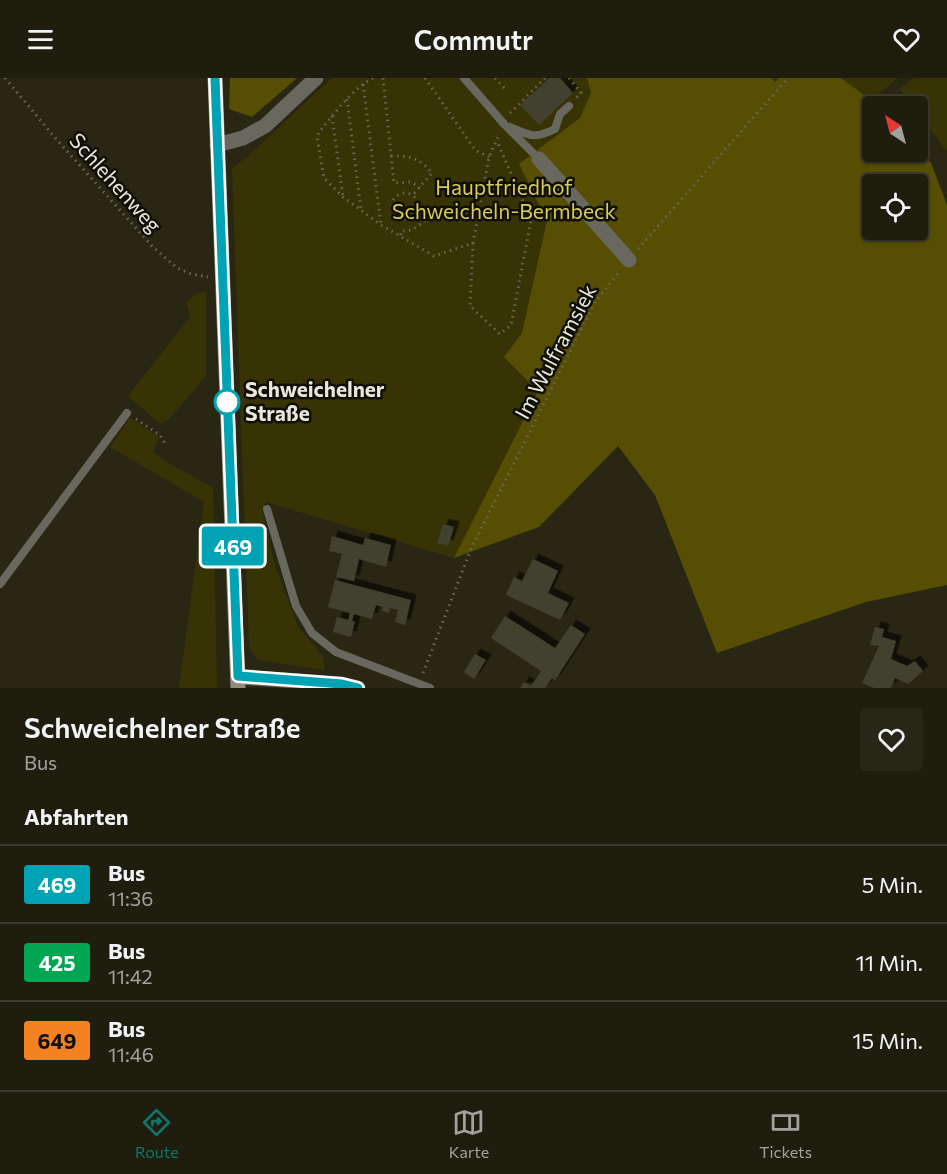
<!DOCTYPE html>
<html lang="de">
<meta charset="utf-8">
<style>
body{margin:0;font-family:Commissioner,sans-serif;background:#272617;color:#f1f3f6;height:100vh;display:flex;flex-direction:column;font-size:22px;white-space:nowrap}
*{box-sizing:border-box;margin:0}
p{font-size:20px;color:#a1a29e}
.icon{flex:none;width:33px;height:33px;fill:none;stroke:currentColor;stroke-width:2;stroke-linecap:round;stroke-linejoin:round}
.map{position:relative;height:610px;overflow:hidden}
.drawer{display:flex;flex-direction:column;background:#1f1d0e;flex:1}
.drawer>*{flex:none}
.badge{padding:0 12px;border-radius:4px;font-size:21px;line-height:39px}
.needle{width:39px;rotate:324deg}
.tools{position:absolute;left:862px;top:18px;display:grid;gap:12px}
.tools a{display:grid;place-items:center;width:66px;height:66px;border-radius:6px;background:#1f1d0e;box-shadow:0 2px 4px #0004,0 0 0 2px #3c3b2e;font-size:30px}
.map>.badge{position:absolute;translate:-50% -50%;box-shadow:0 0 0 3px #fff}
h2{padding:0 24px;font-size:22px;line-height:54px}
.round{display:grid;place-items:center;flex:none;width:63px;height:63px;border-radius:6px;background:#272617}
.headline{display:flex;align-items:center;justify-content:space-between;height:102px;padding:0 24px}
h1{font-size:28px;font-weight:600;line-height:45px}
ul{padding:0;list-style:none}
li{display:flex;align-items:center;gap:18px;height:78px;padding:0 24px;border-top:2px solid #3c3b2e}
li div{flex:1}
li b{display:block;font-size:22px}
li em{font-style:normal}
li .badge{min-width:66px;font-weight:700;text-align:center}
header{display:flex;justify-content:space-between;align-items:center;height:78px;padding:0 24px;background:#1f1d0e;font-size:27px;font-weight:600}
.tab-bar{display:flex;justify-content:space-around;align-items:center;height:84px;border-top:2px solid #3c3b2e;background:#1f1d0e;font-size:16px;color:#a1a29e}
.tab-bar a{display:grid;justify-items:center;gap:3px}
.tab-bar .current{color:#0f766e}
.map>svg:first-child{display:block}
.green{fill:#383304}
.forest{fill:#564e03;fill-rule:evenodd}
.building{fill:#43412d;filter:url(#shadow)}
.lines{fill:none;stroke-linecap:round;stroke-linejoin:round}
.path{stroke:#696755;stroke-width:3;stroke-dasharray:1.5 4.5;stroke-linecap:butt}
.lane{stroke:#69685e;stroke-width:8}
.street{stroke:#69685e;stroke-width:15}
.secondary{stroke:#8e8d7d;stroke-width:15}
.line-casing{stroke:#fff;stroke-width:14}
.line{stroke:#00a3b4;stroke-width:9}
.stop-dot{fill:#fff;stroke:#00a3b4;stroke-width:3}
.labels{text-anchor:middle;stroke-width:5;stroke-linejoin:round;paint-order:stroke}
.street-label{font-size:21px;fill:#e8e7da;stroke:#100f07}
.park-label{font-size:21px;fill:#d8cc56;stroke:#100f07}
.stop-label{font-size:21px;font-weight:bold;fill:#e8e7da;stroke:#100f07;text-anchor:start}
</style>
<header><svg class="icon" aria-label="menu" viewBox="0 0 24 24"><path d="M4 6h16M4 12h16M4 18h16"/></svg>Commutr<svg class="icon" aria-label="heart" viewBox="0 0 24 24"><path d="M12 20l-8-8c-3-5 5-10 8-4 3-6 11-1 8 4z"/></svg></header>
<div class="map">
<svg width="947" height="610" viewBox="0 0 947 610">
<defs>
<filter id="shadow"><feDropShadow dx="5.5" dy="-5.5" stdDeviation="0" flood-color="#0009"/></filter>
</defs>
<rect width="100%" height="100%" fill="#292713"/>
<path class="green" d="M332 0H779L676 114 538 313 454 480 266 424 262 432 275 488 298 549 323 578 325 592 258 582 249 569 232 90 247 79Z
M841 0H898L871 22Z
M914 0H947V73L918 35V28H913L899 11Z
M200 214 206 215V298L169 341 160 346 128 318 190 239 186 224Z
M130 340 159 359 153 374 165 383 213 410 217 610H179L204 424 110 369Z"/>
<path class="forest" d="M230 0H297L252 39 229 31Z
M587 0H771L775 4 779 0H841L879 28H873V74H918V70L931 85 947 127V507L866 524 717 575 655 417 618 368 539 449 454 480 538 313 504 279 522 255 547 143 519 86 580 40 591 15ZM873 106H918V152H873Z"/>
<path class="building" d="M549 0H560L573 15 539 47 520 27Z
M443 446 454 449 448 468 437 465Z
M332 458 363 467 365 460 391 467 386 489 359 481 354 503 336 499 342 476 329 473Z
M533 481 558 493 548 515 569 525 560 542 506 517 514 499 522 503Z
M335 502 411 522 405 547 395 544 398 532 390 530 389 535 382 533 383 529 376 527 372 541 354 536 352 543H355L351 559 333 554 337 539 348 542 350 535 328 529Z
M505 538 555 570 571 547 585 556 555 602 552 600 545 610H520L524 604 531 608 541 593 491 560Z
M875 549 884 551 882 559 896 563 891 581 907 588 915 583 923 593 908 606 895 600 891 610H874L862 605 879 568 870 567Z
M475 576 486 582 474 601 464 594Z"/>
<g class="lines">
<path class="path" d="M5 0 57 62 153 169 177 190 191 196 208 199
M373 0C351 12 335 35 319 54L317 59 324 100 343 119 381 147 434 178 473 165 489 79 499 57
M383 0 394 105 410 104 420 109
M425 0 475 72 489 79
M495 0 507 13
M569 0 581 15 576 20
M363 6 381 147
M347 21 361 132
M510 35 545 0
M332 38 343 119
M391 78C409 77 421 81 432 95L413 117
M392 128a13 13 0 1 1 26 0a13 13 0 1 1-26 0Z
M401 157V153L412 152 425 143 415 136
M473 165 470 228 500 256 511 247 531 142 497 63
M638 171 788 0
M136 341 160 357 166 367
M423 595 471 471 595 224 620 193"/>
<path class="lane" d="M464 0 505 47 539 81
M510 49C530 58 535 61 555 51L560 36 569 28
M267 431 296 528 312 555 336 574 430 610
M0 506 127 335"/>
<path class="street" d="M217 67 243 60 265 48 316 0
M539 81 629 182
M238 599 342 606 358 610"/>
<path class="secondary" d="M215 0 238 610"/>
</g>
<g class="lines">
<g class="line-casing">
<path id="line" d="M215 0 238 598 342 606 358 610"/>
</g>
<use href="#line" class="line"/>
</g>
<circle class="stop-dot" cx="227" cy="324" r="12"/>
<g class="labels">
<g class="street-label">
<text transform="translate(115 105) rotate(48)" y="7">Schlehenweg</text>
<text transform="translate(556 274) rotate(-62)" y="7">Im Wulframsiek</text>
</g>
<g class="park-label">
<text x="504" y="117">Hauptfriedhof<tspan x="504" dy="24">Schweicheln-Bermbeck</tspan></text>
</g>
<g class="stop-label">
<text x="245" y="319">Schweichelner<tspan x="245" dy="24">Straße</tspan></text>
</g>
</g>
</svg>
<div class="tools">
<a><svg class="needle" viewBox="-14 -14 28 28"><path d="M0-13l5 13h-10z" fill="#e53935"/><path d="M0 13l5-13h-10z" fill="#a1a29e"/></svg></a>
<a><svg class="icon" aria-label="locate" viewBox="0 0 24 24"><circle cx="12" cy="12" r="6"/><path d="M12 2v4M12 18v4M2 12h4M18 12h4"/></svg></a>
</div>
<b class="badge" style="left:233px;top:468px;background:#00a3b4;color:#fff">469</b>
</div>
<section class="drawer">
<div class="headline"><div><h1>Schweichelner Straße</h1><p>Bus</p></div><a class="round"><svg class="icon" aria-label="heart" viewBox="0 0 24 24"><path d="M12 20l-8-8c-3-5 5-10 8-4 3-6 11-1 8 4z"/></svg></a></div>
<h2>Abfahrten</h2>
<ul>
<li><span class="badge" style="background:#00a3b4;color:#fff">469</span><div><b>Bus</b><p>11:36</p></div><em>5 Min.</em></li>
<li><span class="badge" style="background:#00a651;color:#fff">425</span><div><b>Bus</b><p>11:42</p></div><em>11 Min.</em></li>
<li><span class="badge" style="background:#f58220;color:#111">649</span><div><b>Bus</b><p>11:46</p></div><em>15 Min.</em></li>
</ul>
</section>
<nav class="tab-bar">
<a class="current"><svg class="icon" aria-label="directions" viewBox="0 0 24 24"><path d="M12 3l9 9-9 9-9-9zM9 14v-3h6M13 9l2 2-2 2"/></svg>Route</a>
<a><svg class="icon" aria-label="map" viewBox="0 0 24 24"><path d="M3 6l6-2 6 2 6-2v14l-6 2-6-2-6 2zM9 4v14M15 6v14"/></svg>Karte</a>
<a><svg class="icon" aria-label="tickets" viewBox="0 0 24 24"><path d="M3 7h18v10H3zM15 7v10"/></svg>Tickets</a>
</nav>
